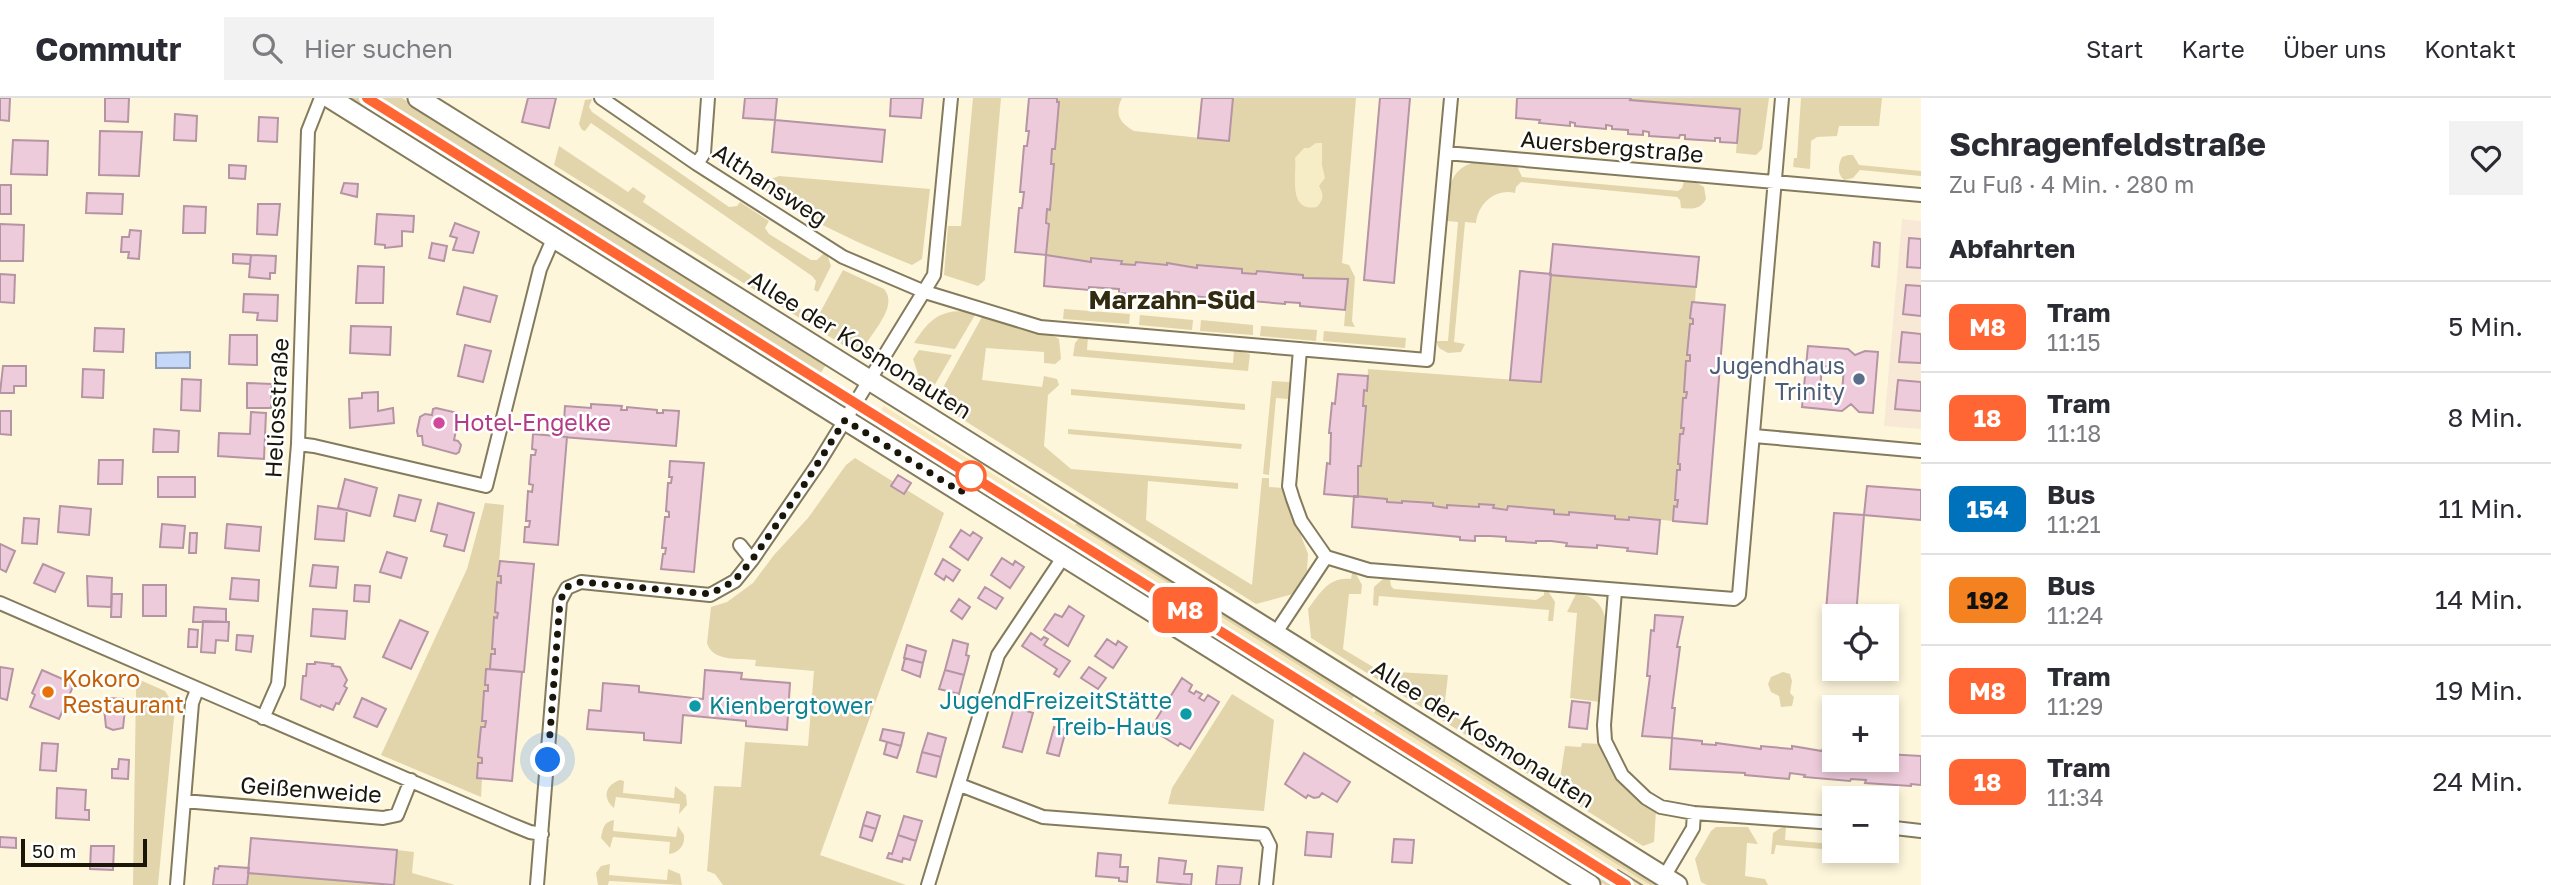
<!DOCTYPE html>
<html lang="de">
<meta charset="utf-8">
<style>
body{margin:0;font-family:"Golos Text",sans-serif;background:#f2f2f3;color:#2b2b33;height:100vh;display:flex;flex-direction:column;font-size:26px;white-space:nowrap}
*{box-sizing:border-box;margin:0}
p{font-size:23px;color:#7c7c81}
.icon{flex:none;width:38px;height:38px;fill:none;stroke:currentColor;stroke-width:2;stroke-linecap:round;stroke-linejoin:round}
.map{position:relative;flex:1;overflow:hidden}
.drawer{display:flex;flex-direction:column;background:#fff;width:630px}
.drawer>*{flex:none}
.badge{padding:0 14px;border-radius:10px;font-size:24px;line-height:46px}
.buttons{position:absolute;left:1822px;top:506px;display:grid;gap:14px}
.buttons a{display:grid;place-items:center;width:77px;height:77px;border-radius:0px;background:#fff;box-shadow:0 4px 10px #0003;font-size:35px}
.scale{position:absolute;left:21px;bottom:18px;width:126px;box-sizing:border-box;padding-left:7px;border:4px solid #1a160a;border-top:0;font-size:19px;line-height:24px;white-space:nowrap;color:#1a160a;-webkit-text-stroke:5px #fff;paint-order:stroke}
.you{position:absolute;width:35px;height:35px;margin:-18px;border:5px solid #fff;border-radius:50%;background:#1a73e8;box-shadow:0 0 0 10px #1a73e833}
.map>.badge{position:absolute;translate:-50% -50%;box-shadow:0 0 0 4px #fff}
h2{padding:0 28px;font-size:26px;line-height:63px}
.round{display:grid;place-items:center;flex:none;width:74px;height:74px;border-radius:0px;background:#f2f2f3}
.summary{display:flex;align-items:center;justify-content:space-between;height:119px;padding:0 28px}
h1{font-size:33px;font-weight:700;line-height:52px}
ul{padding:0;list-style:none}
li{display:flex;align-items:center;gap:21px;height:91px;padding:0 28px;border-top:2px solid #e1e1e2}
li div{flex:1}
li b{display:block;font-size:26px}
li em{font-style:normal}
li .badge{min-width:77px;font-weight:700;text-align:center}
header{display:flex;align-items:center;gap:42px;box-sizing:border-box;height:98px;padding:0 35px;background:#fff;border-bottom:2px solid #e1e1e2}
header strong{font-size:33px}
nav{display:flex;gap:38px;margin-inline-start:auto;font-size:24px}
.search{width:490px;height:63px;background:#f2f2f3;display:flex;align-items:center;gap:18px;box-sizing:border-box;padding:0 24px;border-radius:0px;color:#7c7c81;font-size:26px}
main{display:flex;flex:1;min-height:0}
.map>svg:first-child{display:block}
.industrial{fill:#f7e9d6}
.built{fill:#f6e9c0}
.green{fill:#e2d5ab}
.sand{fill:#f6ecc6}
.water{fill:#c6d8f9;stroke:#929eb1;stroke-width:2}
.building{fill:#eecbdb;stroke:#b594a3;stroke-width:2;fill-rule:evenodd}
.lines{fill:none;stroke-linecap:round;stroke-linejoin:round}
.minor-casing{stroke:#847b5d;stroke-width:16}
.secondary-casing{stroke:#847b5d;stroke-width:23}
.minor{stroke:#fff;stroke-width:12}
.secondary{stroke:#fff;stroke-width:19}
.tram{stroke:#8f8875;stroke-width:2}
.line-casing{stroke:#fff;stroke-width:16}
.line{stroke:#f63;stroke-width:10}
.walk{stroke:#1a160a;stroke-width:7;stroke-dasharray:0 12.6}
.service-dot{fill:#5c6f8a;stroke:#fff;stroke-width:2.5}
.hotel-dot{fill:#d1479c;stroke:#fff;stroke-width:2.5}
.stop-dot{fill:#fff;stroke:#f63;stroke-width:3.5}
.food-dot{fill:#e8710a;stroke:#fff;stroke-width:2.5}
.culture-dot{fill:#0f9aa8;stroke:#fff;stroke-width:2.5}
.labels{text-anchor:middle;stroke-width:5;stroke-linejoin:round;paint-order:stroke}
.street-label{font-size:23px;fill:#1a160a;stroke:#fff}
.service-label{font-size:23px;fill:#4e5e75;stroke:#fff;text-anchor:end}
.hotel-label{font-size:23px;fill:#b23c85;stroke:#fff;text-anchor:start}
.food-label{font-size:23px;fill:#c56008;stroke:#fff;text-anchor:start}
.culture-label{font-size:23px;fill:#0d838f;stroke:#fff;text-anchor:end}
.quarter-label{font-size:26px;font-weight:bold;fill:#332b0f;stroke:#fff}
</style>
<header>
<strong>Commutr</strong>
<div class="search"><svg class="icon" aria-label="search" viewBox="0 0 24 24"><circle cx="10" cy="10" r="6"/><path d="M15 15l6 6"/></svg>Hier suchen</div>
<nav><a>Start</a><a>Karte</a><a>Über uns</a><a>Kontakt</a></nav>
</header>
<main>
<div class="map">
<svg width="1921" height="787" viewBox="0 0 1921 787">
<rect width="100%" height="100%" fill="#fef6db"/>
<path class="industrial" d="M1902 121 1921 123V331L1884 328Z"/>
<path class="built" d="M884 308 1650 787H1618L875 322Z"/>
<path class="green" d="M346 0H402L827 265 811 291Z
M973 0H1001L985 182 978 188 944 177 948 128H961Z
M1057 0H1122C1114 16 1120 25 1134 33L1229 43 1233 0H1356L1342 165 1349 167 1355 179 1352 223 1355 229 1344 228 1348 181 1303 180 1257 173 1256 176 1242 175V171L1197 167V170L1168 165 1167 167 1136 164 1135 167 1121 166 1122 164 1091 160V164L1046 157 1049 126 1046 125 1047 111H1050L1054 66H1051L1052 51H1055L1059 5 1057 4Z
M1631 0H1769L1762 51 1756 57 1736 55 1739 11 1630 2Z
M1801 0H1882L1879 28H1839L1837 38 1817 39 1811 43 1810 71 1793 69 1794 60H1797Z
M592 1 589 9 592 14 729 109 737 108 740 104 769 123 765 130 769 136 811 162H817L823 156H827L831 168 818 194 814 192 816 183 812 178 591 25 585 33 582 32 579 26 585 2Z
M559 48 628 94 633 89 646 98 643 104 816 222 843 172 884 191C898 207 875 231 866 246L853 250 843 247 554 67Z
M1848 57H1853L1859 67 1921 73V78L1860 72 1853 80 1844 82C1837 76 1838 67 1842 59Z
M1472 65 1517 68 1522 79 1678 93 1682 90 1684 83 1697 85 1704 89 1706 101C1700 112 1692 111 1681 110L1680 102 1677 99 1521 84 1516 89 1515 95C1495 90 1478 106 1476 125L1465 124 1454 244 1465 246 1461 254 1448 255 1439 250 1436 243H1448L1458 124 1447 123C1449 99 1445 74 1472 65Z
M779 78 930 91 922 161 912 167C857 145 809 123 760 90L771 81Z
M1550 177 1696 189 1695 204H1692L1690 220 1693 221V226L1690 227 1687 256 1690 257V263H1686L1684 294H1687L1686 300H1683L1681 330H1684L1683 336 1680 337 1678 365 1680 366V372H1677L1675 402H1678L1677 409H1674L1673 423 1630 419 1629 422 1615 421V418L1569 414V417L1554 416V412L1508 408 1507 412 1493 410V407L1479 406V409L1447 407V410L1433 408 1432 405 1403 403 1402 405 1387 404V401L1358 399V368L1361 367 1366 309 1363 308 1364 292H1367L1368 271 1541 284Z
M1064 211 1130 216 1129 226 1063 221Z
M962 213 975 217 955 251 914 245C927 225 937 213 962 213Z
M1140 217 1193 222 1192 232 1139 227Z
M982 219C997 224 1052 235 1059 241L1061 261 1055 266 1044 265V254L986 250 982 282 1042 289 1044 278 1057 281 1059 287 1048 297 1044 348 1071 371 1238 385V391L1148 383 1146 422 1252 487 1262 380H1269V389L1283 390 1308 456 1307 473 1293 496 1256 506 935 304Z
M1201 222 1253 227V237L1200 233Z
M1261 228 1317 232 1316 243 1260 238Z
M1324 233 1406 240 1405 250 1323 243Z
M1080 239H1088L1087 252 1233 265 1234 252 1250 256 1248 273 1073 258 1075 245Z
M919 252 952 257 934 288 923 291 913 261Z
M1272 283 1290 284 1288 301 1276 300 1269 377 1263 376Z
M1071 291 1245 306V312L1071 297Z
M1068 331 1242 346 1241 351 1068 336Z
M855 360 944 415 820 757 906 787H723L715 776 707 773 714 688 741 689 745 644 808 648 814 573 755 568 756 562C740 560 712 564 707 545L711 509 727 504 753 485 774 457 808 420 846 367Z
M485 405 504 407 498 477 501 478V485H497L495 514 498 515 497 520H494L492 550 495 551V556H491L490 571 486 572 485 587H488V593H484L482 622 486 623 485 629H481L479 659 482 660V665H478L477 680H482L481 699 381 657 467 471Z
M1079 422 1356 595 1352 601 1075 427Z
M1065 441 1354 622 1350 628 1062 447Z
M1352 475 1356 476 1362 487 1361 496H1349L1343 551 1380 573 1448 577 1444 612 1560 681 1565 648 1581 649 1582 645 1600 646C1606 676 1632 699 1656 713L1654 744 1643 748 1311 540 1308 511C1320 495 1329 478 1351 481Z
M1384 480 1390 481 1391 488 1394 491 1536 502 1544 497V493H1548L1555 504 1553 523H1548L1549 512 1379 498 1378 508 1373 507 1374 489Z
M1576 496C1592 497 1601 504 1605 519L1600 604 1570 600 1577 515 1567 514Z
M1783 574 1790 576 1792 583 1790 595 1794 599 1792 608 1781 609 1779 598 1771 594 1768 586 1771 579Z
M140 582 165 593 175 609 158 787H133L136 592Z
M1232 596 1274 622 1264 713 1168 706 1172 690Z
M1377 609 1662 787H1650L1374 615Z
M1383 640 1618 787H1605L1379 645Z
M620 682 624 683 623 695 674 700 675 688 686 697 687 707 679 716 680 706 616 699 614 710C602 700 605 687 620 682Z
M614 722 613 733 676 739 678 728 684 737C685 747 680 754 669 756L670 744 613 739 610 750 601 740C603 731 603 724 614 722Z
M1716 729H1748L1758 746 1747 745 1745 778 1765 781 1768 787H1707L1701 784 1695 761 1711 733Z
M1782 729H1786L1785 742 1834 746V752L1776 747 1774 756H1771L1773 735Z
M397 752 414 754 412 775 455 787H394Z
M610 766 609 777 667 782 668 771 680 776 682 787 609 783 608 787H598L596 775 601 768Z
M248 775 392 787H247Z"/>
<path class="sand" d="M1316 45H1322V67L1325 80 1319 88C1324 97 1324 101 1317 109 1287 115 1297 76 1295 60L1304 50H1309Z"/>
<path class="water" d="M190 254V270H156V255Z"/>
<path class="building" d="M0 0H10L9 23 0 22Z
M105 0H129L128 24 105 23Z
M528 0H556L549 30 522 24Z
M745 0H777L775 22 743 20Z
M891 0H923L921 20 890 18Z
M1029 0H1057V4H1059L1055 51H1052L1051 66H1054L1050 112 1047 111 1046 125 1049 126 1046 157 1015 154 1019 110H1022L1024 94H1020L1024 48H1027L1029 33H1026Z
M1202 0H1233L1229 43 1198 40Z
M1380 0H1410L1394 185 1364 182Z
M1517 0H1631L1630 2 1740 11 1737 45 1720 44V40H1715V43L1685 41V37H1680L1679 40 1649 38V34L1643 33V37L1628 36V32L1612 31V28L1606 27V31L1575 28V25L1570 24V28L1539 25 1540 22 1516 20Z
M175 16 197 18 196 43 174 42Z
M259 19 278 20 277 44 258 43Z
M775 22 885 32 882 64 772 54Z
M100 33 142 34 139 78 99 77Z
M13 42 48 43 47 77 11 76Z
M229 67 246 68 245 81 229 80Z
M344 85 358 86 357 99 341 95Z
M0 87H11V116H0Z
M87 95 123 96 122 116 86 115Z
M258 106H280L277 137 257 136Z
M184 108 206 109 205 135H183Z
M377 116 414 118 413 134 402 133V148L385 150V147L375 146Z
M455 125 479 134 473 155 453 152 457 140 450 138Z
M0 126 24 127 23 163H0Z
M130 132 141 133 139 161 128 160 129 154H121L122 139H129Z
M1909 140 1921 141V170L1907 169Z
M1874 144 1880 145 1879 169 1872 168Z
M432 145 447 148 444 163 429 160Z
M1553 146 1699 159 1696 189 1550 177Z
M233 156 251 157 250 166 233 165Z
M251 157 276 158 275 175H270V181L249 179Z
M1046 157 1091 164V160L1122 163 1121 166 1135 167 1136 164 1167 167V165L1197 170V167L1242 171V175L1256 176 1257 173 1303 177V180L1348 181 1345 212 1300 208V205L1285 204V206L1239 202 1240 200 1225 199V201L1179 197V194L1165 193 1164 199 1119 195V191L1089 189V192L1044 188Z
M358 168 384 169 383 205H356Z
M1520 173 1551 176 1541 284 1510 282Z
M0 176 15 177 14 205 0 204Z
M1906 187 1921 188V218L1903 216Z
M464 189 497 198 490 224 457 216Z
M244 196 278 197 277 223 257 222 258 215 243 214Z
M1692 204 1725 207 1707 426 1673 423 1674 408 1677 409 1678 402H1675L1677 372H1680V366H1678L1680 336H1683L1684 330H1681L1683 300H1686L1687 294H1684L1686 263H1690V257H1687L1690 226H1693V221L1690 220Z
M351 228 391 229 390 257 350 255Z
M95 230 124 231 123 254 94 253Z
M1902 234 1921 236V265L1899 264Z
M230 237H257V267L229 266Z
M465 247 491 253 483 284 458 278Z
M1808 248 1848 251 1855 257 1865 253 1878 254 1873 315 1859 314 1851 306 1842 313 1802 309ZM1822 268 1844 270 1842 294 1820 292Z
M3 268H26V288H14V295H0Z
M83 271 104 272 103 300 82 299Z
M1338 276 1368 278 1367 293 1364 292 1363 308H1366L1361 368H1358V399L1324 396 1327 365 1330 366 1331 335H1329L1332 305 1335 306Z
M182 281 201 282 200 313 181 312Z
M1898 282 1921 284V313L1895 311Z
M247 285 272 286 271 310H247Z
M378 294V313L393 310 394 325 350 330 349 301 362 300V295Z
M591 306 622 308 621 312H627V309L657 312V315H663V312L679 313 676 348 563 339 565 308 591 310Z
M436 310 458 315 459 318 454 342 458 343 461 347 459 354 456 356 423 347 422 338H418L417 333 420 319 425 316 432 317 433 311Z
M0 313H11V337L0 336Z
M251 314 266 315 264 361 218 358 219 335 250 336Z
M154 331 179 333 178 354H153Z
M533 336 567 339 558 447 524 444 525 429H529L530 423H526L528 393 532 394 533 387 529 386 531 357H535L536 352 532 351Z
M99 362H123L122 386H98Z
M670 363 704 365 694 474 661 471 663 456H665L666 450H662L665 419H669V414L666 413 668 385H671L672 379H669Z
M898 377 911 385 904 396 891 388Z
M158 379H195V399H158Z
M345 381 377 390 370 418 338 410Z
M1867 388 1921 392V422L1864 417Z
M399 397 421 402 415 423 394 418Z
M1354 398 1387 401V404L1402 405V403L1433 405V408L1447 410V407L1479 409V406L1494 407 1493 410 1507 412 1508 408 1554 412V416L1569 417V414L1615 418V421L1629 422V419L1660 422 1657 456 1627 453 1628 450 1597 447V450L1566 448 1567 445 1551 443H1536V445L1506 443V439L1490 438H1475V443L1460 442V439L1352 429Z
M438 405 474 415 464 453 444 448 447 437 431 433Z
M60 408 91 411 89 437 58 434Z
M318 408 347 412 344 443 315 441Z
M1010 408 1036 425 1034 428 1008 412Z
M1834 415 1864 417 1856 518H1834V525H1825Z
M24 420 39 421 37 446 22 445Z
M162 426 185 428 183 450 160 449Z
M227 426 261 429 259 453 225 450Z
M961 432 970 438 973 434 982 440 968 462 950 449Z
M190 435H197L196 455H189Z
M0 446 15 453 6 474 0 471Z
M387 454 407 460 401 480 380 474Z
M1002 460 1013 467 1015 463 1024 469 1010 490 991 477Z
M943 461 960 472 953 483 946 478 944 482 935 476Z
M500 463 534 466 524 574 490 571 491 556H495V551H492L494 519 497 520 498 515 495 514 497 484 501 485V478H498Z
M43 466 64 475 55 494 34 485Z
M313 467 338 469 336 490 310 488Z
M87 478 112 480 111 509 88 508Z
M232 480 259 482 258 503 230 501Z
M143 487H166V518H143Z
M355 487 370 488 369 504 354 503Z
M985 489 1003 500 996 511 978 500Z
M112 496H122L121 519H111Z
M959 501 970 509 962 521 951 513Z
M1069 508 1084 518 1068 548 1044 532 1055 516 1062 519Z
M194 509 226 511V524H193Z
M313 511 347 513 345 541 311 538Z
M1655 517 1683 519 1677 549H1680L1672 610H1675L1672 640 1642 638 1650 578H1647L1651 532 1654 533Z
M400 522 428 534 411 571 383 559Z
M203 523 229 524 228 543 216 542 215 555 201 554Z
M189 531 198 532 197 549H188Z
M1031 535 1041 542 1044 539 1048 541 1044 547 1070 563 1059 579 1054 576 1057 571 1022 548Z
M237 537 253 538 251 554 236 552Z
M1107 541 1116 547 1118 543 1127 549 1113 570 1095 558Z
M953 542 968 546 966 557 969 558 964 577 945 572Z
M907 547 926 553 923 565 904 560Z
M905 560 923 565 920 579 902 572Z
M315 564 333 566 332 568 340 569 347 582 344 588 347 590 339 606 336 605 333 612 321 607 320 609 301 601 303 578H306L307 566H315Z
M0 569 13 571 7 602 0 600Z
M1089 569 1106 580 1098 591 1081 580Z
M486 571 522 574 512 683 477 680 478 665H482V660L478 659 481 629H485L486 623H482L484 593H488V587H485Z
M42 572 74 586 59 621 30 609 35 597 32 595Z
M705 572 742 575 741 581 790 585 787 632 746 628V623L683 617 681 645 644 642V635L587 631 589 612 601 613 603 585 639 588V594L703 601Z
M945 572 964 577 959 596 939 591Z
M1182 580 1192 587 1189 593 1194 596 1196 593 1202 596 1199 600 1204 603 1208 597 1219 604 1190 651 1180 645 1178 648 1160 637 1162 633 1152 628Z
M109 600 123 601V609L125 611 123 630 113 632 106 629 104 610 108 608Z
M362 600 386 611 377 629 354 619Z
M1572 603 1590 605 1587 631 1569 629Z
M1014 609 1033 615 1022 654 1003 649Z
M1054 629 1066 632 1059 658 1047 655Z
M883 631 904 635 901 648 880 642Z
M928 635 946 640 941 659 922 654Z
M1672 640 1702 643V646L1716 647V645L1761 651V648L1792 651V648L1822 653 1823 650 1834 651V662H1886V656L1921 658V687L1911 686V688L1865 685 1866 682 1851 681 1850 683 1804 679 1805 677 1790 675 1789 681 1745 677V675L1670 671Z
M887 644 901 648 897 660 884 656Z
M42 645 58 646 56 673 40 672Z
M922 654 941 659 936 679 917 674Z
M1304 655 1350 684 1337 704 1322 695 1319 699 1314 700 1308 697 1306 700 1285 686Z
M119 661 129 662 128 681 112 680V671H118Z
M57 690 86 692 85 712H89V722L56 720Z
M867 714 880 718 876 731 863 727Z
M904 718 922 723 916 743 898 737Z
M863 727 876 731 872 743 860 739Z
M1307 734 1333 736 1331 759 1305 757Z
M898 737 916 743 910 762 903 760 902 764 887 760 889 755 892 756Z
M0 739 16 740V750L0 749Z
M251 740 397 752 394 787 248 775Z
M1394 741 1414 742 1412 765 1392 764Z
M91 748H114L113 772 90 771Z
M1098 755 1121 757 1120 769H1128L1127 784 1119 783V780L1096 778Z
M1159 760 1186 763 1184 776H1192L1191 787 1157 784Z
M219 768 249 770 247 787H213L215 770 218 771Z
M1218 768 1242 770 1240 787H1216Z"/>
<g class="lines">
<g class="minor-casing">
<path id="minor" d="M601 0 697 66 843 159 925 194 1040 229 1427 262 1451 0
M1446 55 1921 97
M697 66 704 55 708 0
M1300 251 1290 377 1289 388 1293 401 1301 423 1326 459 1369 472 1734 501 1739 497 1782 0
M1754 338 1921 353
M298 346 314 348 486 388 540 171 554 139
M740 447 752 462
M1615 493 1604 627 1605 643 1622 677 1646 700 1661 709 1694 715 1834 725
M0 505 508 725 530 734 542 736
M1275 536 1326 459
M263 620 278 586 298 346 308 33 321 0
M960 687 1043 719 1264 736 1270 748 1266 787
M184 703 383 720 397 717 411 682
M1886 729 1921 733
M1664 779 1693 730 1694 715
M177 787 192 605 197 592
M537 787 560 503 567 490 581 484 710 497 735 483 752 462 818 366 934 177 951 0
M928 787 998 557 1064 458"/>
</g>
<g class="secondary-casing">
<path id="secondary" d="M330 0 1590 787
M418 0 1677 787"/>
</g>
<use href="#minor" class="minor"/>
<use href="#secondary" class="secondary"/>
<path class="tram" d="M367 0 1626 787
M1618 772 1642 787"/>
</g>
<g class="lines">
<g class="line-casing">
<path id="line" d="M367 0 1626 787"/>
</g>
<use href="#line" class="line"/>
<path class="walk" d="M548 662 560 503 567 489 581 484 710 496 734 483 752 462 804 387 845 322 961 394 971 378"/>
</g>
<circle class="service-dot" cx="1859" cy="281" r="7"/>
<circle class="hotel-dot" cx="439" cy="325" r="7"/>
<circle class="stop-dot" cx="971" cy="378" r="14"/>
<circle class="food-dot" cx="48" cy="594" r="7"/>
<g class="culture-dot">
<circle cx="695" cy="608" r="7"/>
<circle cx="1186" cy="616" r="7"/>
</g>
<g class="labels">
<g class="street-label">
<text transform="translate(1612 49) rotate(5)" y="8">Auersbergstraße</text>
<text transform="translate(770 87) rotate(33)" y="8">Althansweg</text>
<text transform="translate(860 247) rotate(32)" y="8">Allee der Kosmonauten</text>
<text transform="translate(277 310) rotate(-87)" y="8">Heliosstraße</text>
<text transform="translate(1483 636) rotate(32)" y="8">Allee der Kosmonauten</text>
<text transform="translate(311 692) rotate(4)" y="8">Geißenweide</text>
</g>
<g class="service-label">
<text x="1845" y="276">Jugendhaus<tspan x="1845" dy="26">Trinity</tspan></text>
</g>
<g class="hotel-label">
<text x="453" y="333">Hotel-Engelke</text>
</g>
<g class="food-label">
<text x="62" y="589">Kokoro<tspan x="62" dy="26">Restaurant</tspan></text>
</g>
<g class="culture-label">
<text x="1172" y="611">JugendFreizeitStätte<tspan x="1172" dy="26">Treib-Haus</tspan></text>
<text x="709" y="616" text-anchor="start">Kienbergtower</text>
</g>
<g class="quarter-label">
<text x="1172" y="211">Marzahn-Süd</text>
</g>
</g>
</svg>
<div class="buttons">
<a><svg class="icon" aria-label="locate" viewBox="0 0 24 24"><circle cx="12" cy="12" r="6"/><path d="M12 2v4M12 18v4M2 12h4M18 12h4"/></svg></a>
<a>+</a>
<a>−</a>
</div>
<div class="scale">50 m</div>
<div class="you" style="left:548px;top:662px"></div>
<b class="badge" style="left:1185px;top:512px;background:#f63;color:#fff">M8</b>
</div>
<section class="drawer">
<div class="summary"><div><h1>Schragenfeldstraße</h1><p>Zu Fuß · 4 Min. · 280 m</p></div><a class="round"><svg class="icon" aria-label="heart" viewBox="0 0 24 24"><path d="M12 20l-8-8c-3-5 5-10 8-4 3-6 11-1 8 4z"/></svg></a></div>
<h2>Abfahrten</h2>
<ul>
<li><span class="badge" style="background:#f63;color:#fff">M8</span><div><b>Tram</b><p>11:15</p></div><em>5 Min.</em></li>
<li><span class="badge" style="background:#f63;color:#fff">18</span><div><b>Tram</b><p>11:18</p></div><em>8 Min.</em></li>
<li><span class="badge" style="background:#0072bc;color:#fff">154</span><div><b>Bus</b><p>11:21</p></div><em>11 Min.</em></li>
<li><span class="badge" style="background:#f58220;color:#111">192</span><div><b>Bus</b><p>11:24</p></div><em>14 Min.</em></li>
<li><span class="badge" style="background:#f63;color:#fff">M8</span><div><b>Tram</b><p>11:29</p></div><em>19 Min.</em></li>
<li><span class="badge" style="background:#f63;color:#fff">18</span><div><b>Tram</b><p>11:34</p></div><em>24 Min.</em></li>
</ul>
</section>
</main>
